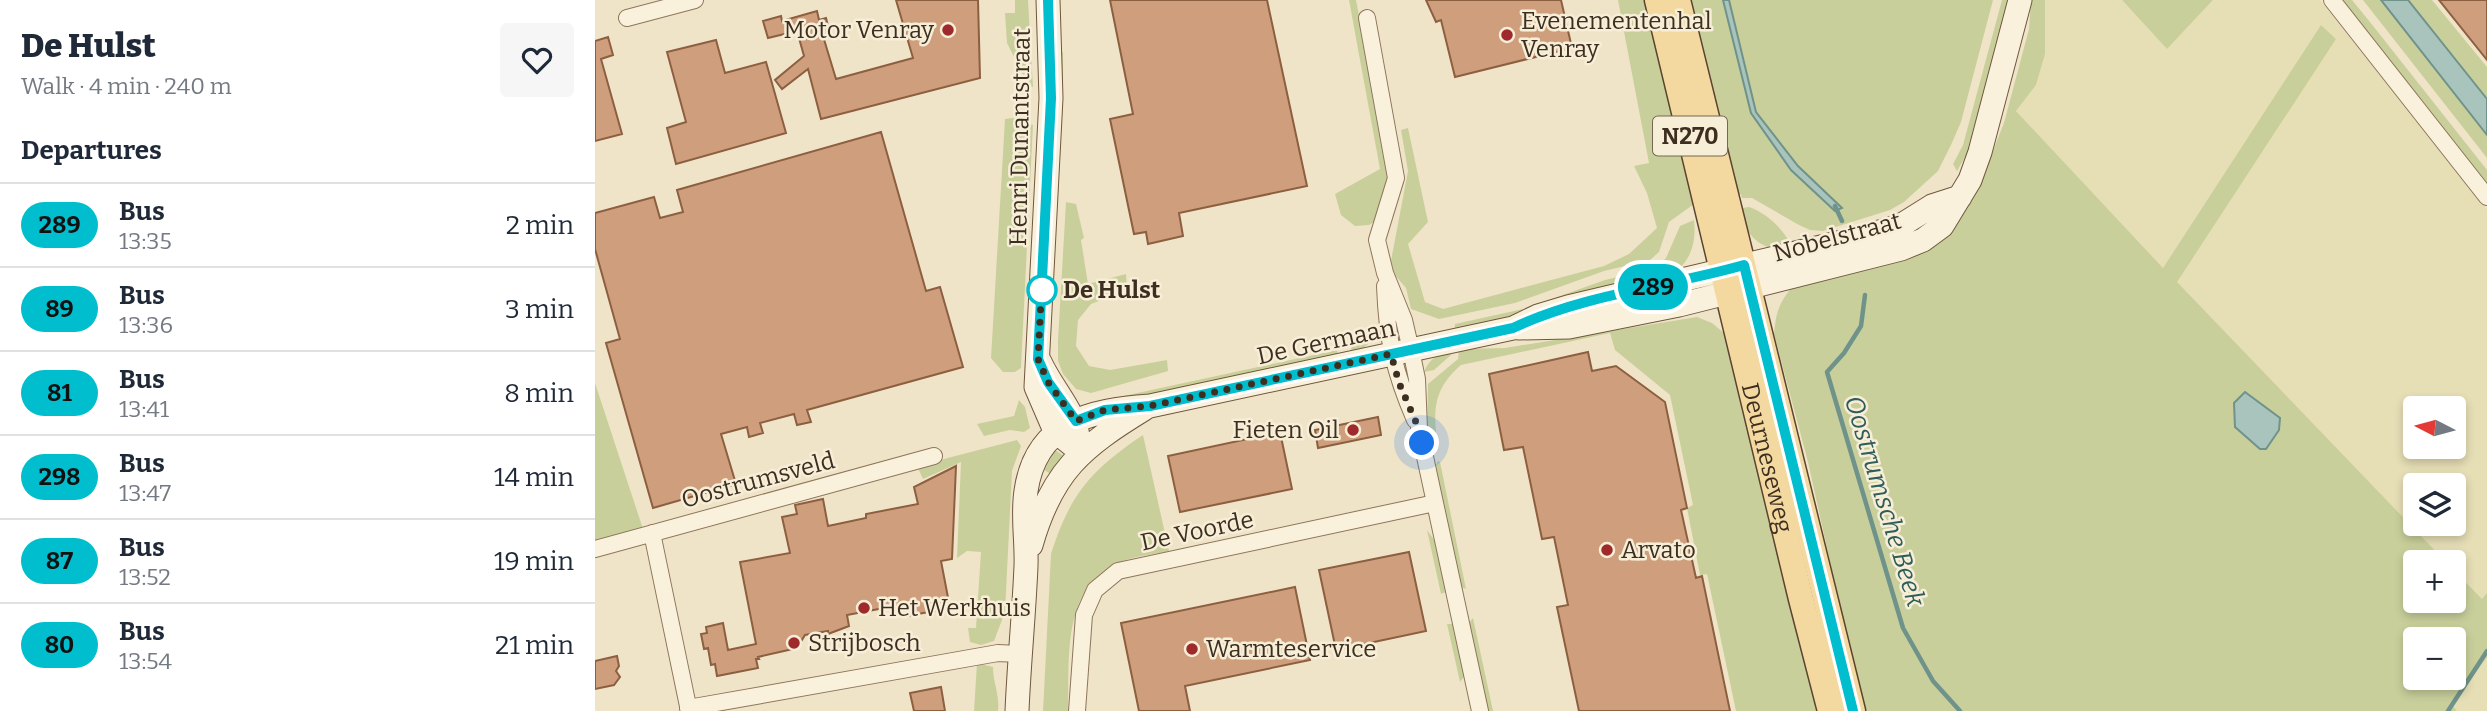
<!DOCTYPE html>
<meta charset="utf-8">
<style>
body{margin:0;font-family:Bitter,serif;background:#f6f6f7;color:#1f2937;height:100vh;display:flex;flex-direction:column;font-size:26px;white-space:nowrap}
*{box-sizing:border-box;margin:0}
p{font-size:23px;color:#747a83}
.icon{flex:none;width:38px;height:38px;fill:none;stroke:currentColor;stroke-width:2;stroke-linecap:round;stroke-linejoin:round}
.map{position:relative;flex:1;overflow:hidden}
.drawer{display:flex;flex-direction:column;background:#fff;width:595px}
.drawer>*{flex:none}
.badge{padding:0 14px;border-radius:23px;font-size:24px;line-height:46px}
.needle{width:46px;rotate:276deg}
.tools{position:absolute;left:1808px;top:396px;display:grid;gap:14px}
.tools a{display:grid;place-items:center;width:63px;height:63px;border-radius:7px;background:#fff;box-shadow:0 4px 10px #0003;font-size:35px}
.you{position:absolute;width:35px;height:35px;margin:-18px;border:5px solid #fff;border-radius:50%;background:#1a73e8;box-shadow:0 0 0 10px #1a73e833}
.map>.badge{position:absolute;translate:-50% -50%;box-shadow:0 0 0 4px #fff}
h2{padding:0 21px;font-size:26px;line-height:63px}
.round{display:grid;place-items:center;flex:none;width:74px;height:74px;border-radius:7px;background:#f6f6f7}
.headline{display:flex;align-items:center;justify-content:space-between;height:119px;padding:0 21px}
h1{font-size:33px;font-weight:800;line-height:52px}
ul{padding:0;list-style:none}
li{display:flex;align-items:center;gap:21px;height:84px;padding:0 21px;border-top:2px solid #e0e1e3}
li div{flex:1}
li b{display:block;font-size:26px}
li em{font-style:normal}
li .badge{min-width:77px;font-weight:700;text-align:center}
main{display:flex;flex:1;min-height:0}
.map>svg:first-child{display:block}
.farmland{fill:#e6deb5;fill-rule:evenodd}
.green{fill:#c9cf9b;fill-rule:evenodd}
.water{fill:#a9c4bc;stroke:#6f938a;stroke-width:2}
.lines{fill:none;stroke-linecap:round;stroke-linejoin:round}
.stream{stroke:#6f938a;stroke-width:4.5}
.building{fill:#cf9f7d;stroke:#8d5f41;stroke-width:2}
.street-casing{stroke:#8d765c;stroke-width:18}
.secondary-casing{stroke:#6f573f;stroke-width:25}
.primary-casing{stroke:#5b4430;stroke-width:27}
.street{stroke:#faf1dc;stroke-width:16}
.secondary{stroke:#faf1dc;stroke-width:23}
.primary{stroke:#f3d9a0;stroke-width:24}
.line-casing{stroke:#fff;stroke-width:16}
.line{stroke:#00becd;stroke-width:10}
.walk{stroke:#3d2e20;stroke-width:7;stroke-dasharray:0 12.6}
.poi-dot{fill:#9e2a2b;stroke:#f7eed8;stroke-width:2.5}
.stop-dot{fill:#fff;stroke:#00becd;stroke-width:3.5}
.labels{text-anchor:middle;stroke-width:5;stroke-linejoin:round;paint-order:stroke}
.shield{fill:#f7eed8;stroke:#756857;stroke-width:2}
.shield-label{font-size:23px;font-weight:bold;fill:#3d2e20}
.poi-label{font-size:24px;fill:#3d2e20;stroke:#f7eed8;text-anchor:start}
.street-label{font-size:24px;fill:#3d2e20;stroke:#f7eed8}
.stop-label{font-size:24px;font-weight:bold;fill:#3d2e20;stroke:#f7eed8;text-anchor:start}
.water-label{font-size:26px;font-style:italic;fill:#2f5d5a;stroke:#f7eed8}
</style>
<main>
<section class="drawer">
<div class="headline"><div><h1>De Hulst</h1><p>Walk · 4 min · 240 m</p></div><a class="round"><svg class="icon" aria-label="heart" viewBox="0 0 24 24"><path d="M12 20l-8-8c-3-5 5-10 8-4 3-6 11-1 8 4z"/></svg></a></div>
<h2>Departures</h2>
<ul>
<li><span class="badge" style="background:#00becd;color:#111">289</span><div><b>Bus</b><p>13:35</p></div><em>2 min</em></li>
<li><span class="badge" style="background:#00becd;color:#111">89</span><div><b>Bus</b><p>13:36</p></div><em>3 min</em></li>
<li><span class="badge" style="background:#00becd;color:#111">81</span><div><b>Bus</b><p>13:41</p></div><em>8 min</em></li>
<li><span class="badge" style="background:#00becd;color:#111">298</span><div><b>Bus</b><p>13:47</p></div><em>14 min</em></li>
<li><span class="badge" style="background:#00becd;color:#111">87</span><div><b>Bus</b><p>13:52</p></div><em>19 min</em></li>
<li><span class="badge" style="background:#00becd;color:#111">80</span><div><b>Bus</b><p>13:54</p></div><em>21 min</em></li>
</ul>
</section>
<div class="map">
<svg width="1892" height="711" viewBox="0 0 1892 711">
<rect width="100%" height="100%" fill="#f0e4c8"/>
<path class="farmland" d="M1450 0H1527L1572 49 1618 0H1725L1892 209V593L1888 600 1859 569 1858 562H1851L1581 282 1741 39 1726 25 1568 268 1421 111 1441 85 1450 54ZM1820 408H1858V446H1820ZM1820 485H1858V523H1820Z
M1892 657V711H1862L1857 705Z"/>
<path class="green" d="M420 0H433L438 87H434L412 43 410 13H420Z
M754 0H761L793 164 792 188 782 220 774 225 760 226 746 215 740 194 785 169Z
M1023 0H1049L1099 204 1074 222 1064 252 1055 260 1009 271 920 303 844 319 816 309 811 288 799 274 796 261 813 171 806 130 813 128 833 222 813 244 830 302 848 309 1009 266 1034 254 1062 228 1052 193 1039 166 1054 163Z
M1091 0H1128L1156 113 1196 170 1241 211 1217 180 1191 153 1161 112 1134 0H1398L1366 122 1356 145 1343 171 1309 202 1295 210 1228 231 1215 230 1204 225 1157 198H1147L1146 194 1140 196Z
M1407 0H1415L1378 143 1362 171 1358 164 1368 145Z
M1436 0H1450V54L1441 85 1421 111 1568 268 1726 25 1741 39 1582 282 1851 562H1820V600H1858L1859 570 1887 599 1892 593V657L1857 705 1862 711H1268L1213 462 1179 334C1181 312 1184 302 1199 285L1344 237 1366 217 1383 188 1409 123 1434 29ZM1820 639H1858V677H1820Z
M1527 0H1618L1572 49Z
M1745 0H1757L1775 22 1892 170V184Z
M1768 0H1786L1892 135V158Z
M1813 0H1837L1892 67V99Z
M463 52H468V85L457 291 454 290Z
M418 118 438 125 426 368 420 372H408L396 358 410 119Z
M471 202 481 204 489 238 486 240 493 284 531 274 532 290 496 304 483 320 481 346 494 366 515 370 572 360 573 371 496 393 481 389 468 374 463 361V340Z
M1154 207C1172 213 1191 231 1197 248 1164 253 1154 236 1140 209Z
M1099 220C1101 239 1098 255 1084 269L859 332 860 324 928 309 1010 280 1061 268 1071 258 1085 226Z
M1102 317 1117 323 1135 338 1227 711H1141L1112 574 1105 575 1092 508 1098 505 1075 395 1020 350 1015 333 866 365C837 390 838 412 843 448L832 437 833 384 863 359 864 349 910 348Z
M783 331C776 343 770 348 757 353L756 348 774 333Z
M742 350 743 357 512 406 510 400Z
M856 351V355L839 370 829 372C833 360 845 352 856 351Z
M0 383 48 529 0 542Z
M424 400 430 407 435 428 429 432 415 430 389 436 382 424 419 416Z
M548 435 574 551C557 555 536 556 521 564 466 591 475 659 473 711H448L456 554C475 494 496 470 548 435Z
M422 440 426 446 417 471 410 612 399 641 386 645 375 642 373 628H381L386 552 372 551 362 558 366 462 328 479 322 466Z
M460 450 469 456 470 460 461 477 444 467Z
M843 461 845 462 871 589 866 587 840 467Z
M832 530 840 541 851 592 846 594Z
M878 618 898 711H892L873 624Z
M852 624H858L869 677 865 682Z
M382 663 398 667C398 683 405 695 403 711H379Z"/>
<path class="water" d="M1128 0H1134L1161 112 1203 166 1247 208 1240 211 1196 170 1156 113Z
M1786 0H1813L1892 99V135Z
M1650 392 1685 418 1684 430 1671 449H1665L1640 427 1639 403Z"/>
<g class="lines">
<path class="stream" d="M1240 206 1247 221
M1270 295 1266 326 1249 353 1232 372 1308 628 1338 681 1365 711
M1853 711 1892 651"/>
</g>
<path class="building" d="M301 0H383L385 78 226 119 213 69 187 89 180 80 209 56 202 31 173 38 168 21 186 16 187 21 222 11 224 20 231 18 235 34 228 36 241 79 318 58Z
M515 0H672L712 186 584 213 588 236 553 244 551 232 539 234 515 119 538 114Z
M831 0H966L977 48 860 77 846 20 841 22Z
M1844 0H1892V60Z
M13 37 18 55 6 59 27 134 0 141V41Z
M121 40 130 73 171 62 191 133 81 164 72 128 91 122 72 52Z
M286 132 331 291 345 287 368 367 212 410 216 422 202 425 199 414 165 423 168 433 154 437 152 427 126 434 141 484 58 508 11 343 25 339 0 249V213L59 197 65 218 88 212 82 190Z
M993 352 997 371 1021 366 1070 402 1092 508 1086 510 1101 578 1107 576 1135 711H984L962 607 973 605 959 537 947 539 928 447 909 450 894 374Z
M783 417 786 435 723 448 720 430Z
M685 432 697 489 585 512 573 456Z
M361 466 357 559 346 561 355 608 307 617 305 605 252 615 254 626 233 634V631L210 635 202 648 163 657 164 659H161L163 668 122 676 120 664 116 665 113 648 109 649 106 634 112 633 111 627 128 623 133 650 161 644 145 562 195 553 187 517 202 514 200 505 228 499 233 526 271 518V514L323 504 319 487Z
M814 552 831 631 741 650 724 570Z
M700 587 715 660 590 686 595 711H544L526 623Z
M22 656 24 666 21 671 25 677 19 685 0 689V661Z
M346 687 350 711H319L315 693Z"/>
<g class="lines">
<g class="street-casing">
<path id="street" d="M1737 0 1892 197
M32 18 100 0
M772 18 801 178 782 240 790 273 809 320 816 350 822 379 824 429 885 711
M790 286C792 339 799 372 820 420
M57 533 94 711
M0 549 339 456
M93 708 403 653 425 654
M482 711 489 615 500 590 523 571 840 503"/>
</g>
<g class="secondary-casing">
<path id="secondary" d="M453 0 456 98 441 387 460 431 486 452
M924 328 974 327 1084 305 1306 249 1328 240 1347 226 1375 180 1385 152 1425 0
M445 362C456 387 479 410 483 436
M436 545C457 471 487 447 549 409
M422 711C424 663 429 614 431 566 432 541 427 516 431 491 441 422 495 410 555 406L918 328 943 316 973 307 1264 238 1305 226 1337 206 1365 197"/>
</g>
<g class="primary-casing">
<g id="primary">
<path id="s1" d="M1062 0 1206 599 1235 711"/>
<path d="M1083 0 1258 711"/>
</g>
</g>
<use href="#street" class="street"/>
<use href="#secondary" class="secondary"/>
<use href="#primary" class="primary"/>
</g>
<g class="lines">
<g class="line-casing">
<path id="line" d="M453 0 456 98 443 359 453 382 481 421 510 410 555 406 918 328C990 294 1072 287 1149 265L1258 711"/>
</g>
<use href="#line" class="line"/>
<path class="walk" d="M447 290V281L443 359 453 382 481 421 510 410 555 406 796 354 804 383 824 429 827 443"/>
</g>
<g class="poi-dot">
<circle cx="353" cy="30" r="7"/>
<circle cx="912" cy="35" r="7"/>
<circle cx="758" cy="430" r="7"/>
<circle cx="1012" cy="550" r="7"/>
<circle cx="269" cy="608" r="7"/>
<circle cx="199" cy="643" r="7"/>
<circle cx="597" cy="649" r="7"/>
</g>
<circle class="stop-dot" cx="447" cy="290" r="14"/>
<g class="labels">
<rect class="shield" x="1058" y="116.5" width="74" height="39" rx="5"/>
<g class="shield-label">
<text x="1095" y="144">N270</text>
</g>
<g class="poi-label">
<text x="926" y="29">Evenementenhal<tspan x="926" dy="28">Venray</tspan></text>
<text x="339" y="38" text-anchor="end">Motor Venray</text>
<text x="744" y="438" text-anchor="end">Fieten Oil</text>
<text x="1026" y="558">Arvato</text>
<text x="283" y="616">Het Werkhuis</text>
<text x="213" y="651">Strijbosch</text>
<text x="611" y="657">Warmteservice</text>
</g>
<g class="street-label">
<text transform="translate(425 137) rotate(-89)" y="8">Henri Dunantstraat</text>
<text transform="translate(1242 237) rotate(-15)" y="8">Nobelstraat</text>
<text transform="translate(731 342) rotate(-12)" y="8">De Germaan</text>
<text dy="8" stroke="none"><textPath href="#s1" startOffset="471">Deurneseweg</textPath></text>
<text transform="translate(163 480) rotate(-15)" y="8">Oostrumsveld</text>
<text transform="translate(602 531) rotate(-12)" y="8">De Voorde</text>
</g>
<g class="stop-label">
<text x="468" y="298">De Hulst</text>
</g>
<g class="water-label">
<text transform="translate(1290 501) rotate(73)" y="9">Oostrumsche Beek</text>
</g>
</g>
</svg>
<div class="tools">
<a><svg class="needle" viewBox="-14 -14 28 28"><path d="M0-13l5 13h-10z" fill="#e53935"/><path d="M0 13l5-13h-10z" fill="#747a83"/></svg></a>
<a><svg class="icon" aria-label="layers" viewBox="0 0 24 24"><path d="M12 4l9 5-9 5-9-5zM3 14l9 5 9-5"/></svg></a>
<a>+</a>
<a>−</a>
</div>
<div class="you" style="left:827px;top:443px"></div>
<b class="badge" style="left:1058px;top:287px;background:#00becd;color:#111">289</b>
</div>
</main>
